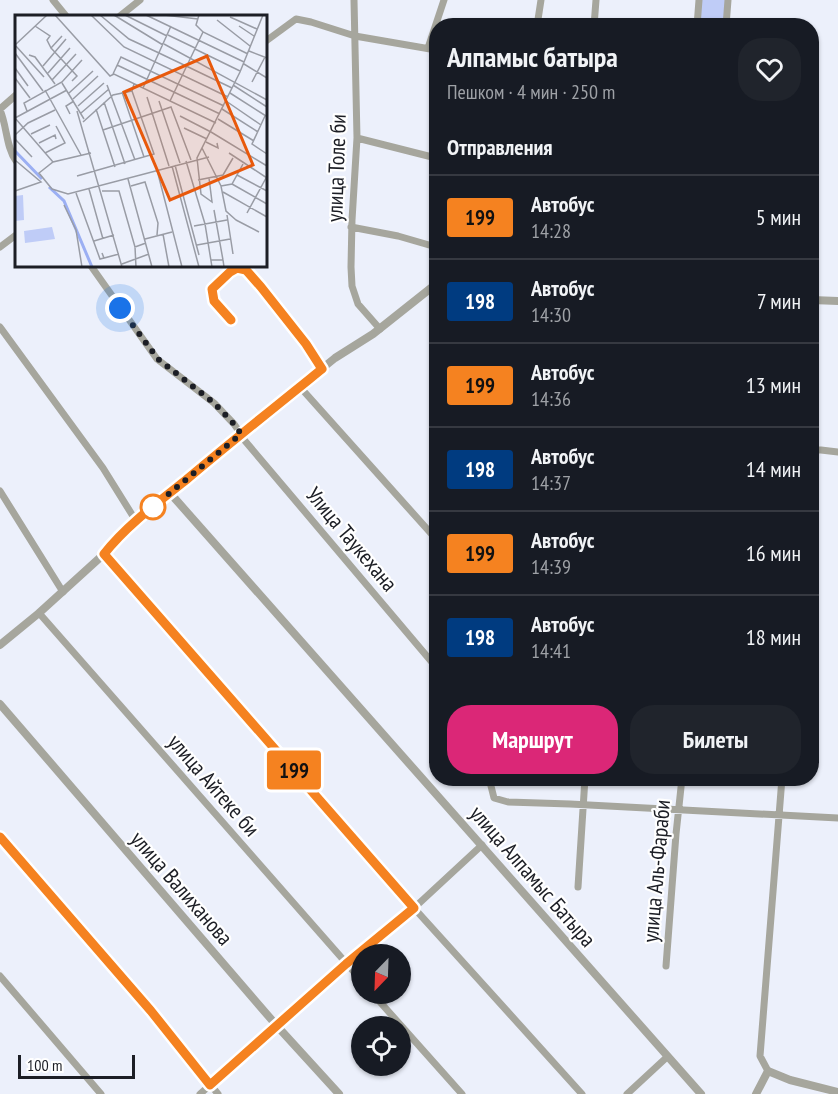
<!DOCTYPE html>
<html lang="ru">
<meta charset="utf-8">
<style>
body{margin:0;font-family:"PT Sans Narrow",sans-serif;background:#20242c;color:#f1f3f6;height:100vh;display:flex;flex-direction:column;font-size:22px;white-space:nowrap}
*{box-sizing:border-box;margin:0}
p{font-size:20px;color:#9ea1a6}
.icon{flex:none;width:33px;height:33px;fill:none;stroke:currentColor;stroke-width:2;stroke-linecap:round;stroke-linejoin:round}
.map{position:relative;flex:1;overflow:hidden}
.panel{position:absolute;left:429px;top:18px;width:390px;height:768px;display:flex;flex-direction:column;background:#171b24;border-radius:24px;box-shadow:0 2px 4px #0004}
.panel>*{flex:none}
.badge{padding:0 12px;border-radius:4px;font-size:21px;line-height:39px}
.needle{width:39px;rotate:203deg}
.buttons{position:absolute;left:351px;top:944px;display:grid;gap:12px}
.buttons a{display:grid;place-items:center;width:60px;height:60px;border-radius:50%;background:#171b24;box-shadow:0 2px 4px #0004;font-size:30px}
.scale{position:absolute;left:18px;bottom:15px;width:117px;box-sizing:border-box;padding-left:6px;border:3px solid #1c1e25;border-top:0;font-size:16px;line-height:21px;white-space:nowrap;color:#1c1e25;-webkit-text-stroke:4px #fff;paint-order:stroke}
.you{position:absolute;width:30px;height:30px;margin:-15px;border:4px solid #fff;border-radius:50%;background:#1a73e8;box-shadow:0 0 0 9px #1a73e833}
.map>.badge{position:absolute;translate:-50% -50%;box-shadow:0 0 0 3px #fff}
h2{padding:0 18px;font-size:22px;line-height:54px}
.round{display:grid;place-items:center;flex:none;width:63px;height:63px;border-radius:24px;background:#20242c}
.head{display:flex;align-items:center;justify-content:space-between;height:102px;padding:0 18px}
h1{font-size:28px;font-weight:700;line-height:45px}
.action{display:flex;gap:12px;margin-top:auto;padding:12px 18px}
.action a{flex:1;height:69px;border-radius:24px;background:#db2777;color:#fff;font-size:24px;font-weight:700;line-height:69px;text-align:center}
.action a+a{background:#20242c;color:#f1f3f6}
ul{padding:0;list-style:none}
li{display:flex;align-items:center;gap:18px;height:84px;padding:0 18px;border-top:2px solid #363941}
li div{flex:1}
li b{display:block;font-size:22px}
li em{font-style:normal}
li .badge{min-width:66px;font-weight:700;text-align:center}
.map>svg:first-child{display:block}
.green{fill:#bfccf7}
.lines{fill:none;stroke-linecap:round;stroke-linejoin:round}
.minor{stroke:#a6a69d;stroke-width:7}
.tertiary{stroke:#a6a69d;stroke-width:8}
.line-casing{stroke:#fff;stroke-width:14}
.line{stroke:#f58220;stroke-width:9}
.walk{stroke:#1c1e25;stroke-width:6;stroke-dasharray:0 10.8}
.stop-dot{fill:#fff;stroke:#f58220;stroke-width:3}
.labels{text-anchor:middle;stroke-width:4.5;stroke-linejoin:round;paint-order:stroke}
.street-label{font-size:22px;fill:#1c1e25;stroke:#fff}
.inset-river{fill:none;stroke:#9baff3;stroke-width:3}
.inset-road{fill:none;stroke:#999ca5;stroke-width:1.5}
.view{fill:#e8590c;fill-opacity:0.15;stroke:#e8590c;stroke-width:3}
.inset-edge{fill:none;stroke:#1c1e25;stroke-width:3}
</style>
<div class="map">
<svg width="838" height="1094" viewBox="0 0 838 1094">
<rect width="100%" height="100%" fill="#ecf0fb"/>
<path class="green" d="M698 0H728L725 25 695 26Z"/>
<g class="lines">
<path class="minor" d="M53 0 66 16
M354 0 357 138 352 220 351 267 352 286 358 304 380 329
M120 16 140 0
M537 26 541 0
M594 26 596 0
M697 26 699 0
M726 26 728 0
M266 41 296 19 311 22 355 36 436 50
M428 48 444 0
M0 109 16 95
M0 110C7 126 6 147 16 161
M357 138 436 158
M351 227 398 236 436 247
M0 247 16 235
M91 266 157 359 214 403 234 424 241 434
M231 320 214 301 212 289 230 272 237 268 246 270 261 287 306 344 322 369
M0 327 103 468 136 521
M300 387 436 539
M240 435 436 667
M812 450H821L838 452
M0 491 63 592
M104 554 414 908 582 1094
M39 613 362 981
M489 778 494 798 508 802 570 804 838 818
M0 837 151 1011 218 1094
M578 887 585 778
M666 966 676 834 682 778
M0 976 101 1094
M372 993 462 1094
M768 1071 760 1056 782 778
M200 1094 346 964 414 908 482 845
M627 1094 667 1057"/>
<path class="tertiary" d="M812 300 838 301
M170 493 701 1094
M0 645 39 613 104 554 115 540 240 435 335 358 373 334 436 284
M0 704 277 1026 339 1094
M756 1094 768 1071 790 1080 838 1092"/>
</g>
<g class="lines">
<g class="line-casing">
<path id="line" d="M0 837 151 1011 210 1085 346 964 414 908 104 554C126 526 157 503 186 480 231 442 276 406 322 369L306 344 261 287 246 270 237 268 230 272 212 289 214 301 231 320"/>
</g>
<use href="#line" class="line"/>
<path class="walk" d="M120 308 158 359 214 403 234 424 241 434 153 507"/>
</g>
<circle class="stop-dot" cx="153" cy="507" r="12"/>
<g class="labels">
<g class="street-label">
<text transform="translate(336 168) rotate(-88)" y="8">улица Толе би</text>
<text transform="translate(352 539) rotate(50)" y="8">Улица Таукехана</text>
<text transform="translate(214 785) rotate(49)" y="8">улица Айтеке би</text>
<text transform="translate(656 871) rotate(-85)" y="8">улица Аль-Фараби</text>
<text transform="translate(533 876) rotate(49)" y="8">улица Алпамыс Батыра</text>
<text transform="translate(182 888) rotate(49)" y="8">улица Валиханова</text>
</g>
</g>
<g transform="translate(15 15)">
<rect width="252" height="252" fill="#ecf0fb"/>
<path d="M8 180 9 205 0 206V181ZM37 212 40 224 10 228 9 216Z" fill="#bfccf7"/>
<path class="inset-river" d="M0 136 27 164M34 172 49 186 77 252"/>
<path class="inset-road" d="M40 0 95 61 99 59 201 108M76 0 109 32 213 82M85 0 114 24 144 38M99 0 148 30M110 0 152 21M131 0 229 47M149 0 183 4M184 0 181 10 188 17 233 39M215 2 242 14M202 5 235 31M20 11 35 21 32 25 36 33 47 21M224 11 239 21M153 20 180 33M149 29 252 85M0 30 29 62M0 30 32 0M36 33 62 61 57 66M180 34 225 56M234 36 252 43M0 38 28 76M144 38 217 73M14 40 20 42 40 69M229 49 252 63M102 50 205 99M28 51 51 24M0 53 13 71M33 58 55 33M98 59 106 42 209 91M0 63 15 83M37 65 61 39M237 67 250 42M47 68 69 104M92 70 120 145M218 70 252 92M128 73 156 11M30 75 66 140M107 77 129 142M54 78 78 56M215 78 251 101M132 82 154 151M58 84 83 61M144 86 165 148M155 86 188 17M211 86 246 110M89 87 110 149M63 91 89 68M81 94 100 152M207 94 243 117M12 96 9 88 47 67 67 45M62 96 107 252M66 98 94 74M55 99 51 91 59 86M165 101 196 117M250 101 237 129 252 139M0 103 52 75M0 103 38 147M203 104 239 126M68 107 98 80 117 76M169 113 192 124M88 115 156 92 176 145M196 117 252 151M16 119 35 110M0 120 13 108 40 95M0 124 17 142M191 127 203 133 202 128M24 128 40 120 41 124M187 133 206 171 211 196 221 205M30 138 50 128 41 111M76 138 38 147 24 158 37 174 53 179 194 142M214 138 252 163M0 145 26 167 0 176M171 146 190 209 197 252M160 150 184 240M157 151 184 252M142 155 167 252M222 160 252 176M62 161 139 139 117 76 119 69M194 163 197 187 186 179 182 143 225 57 248 0M113 164 137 252M183 165 208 160 218 143M217 169 252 189M116 171 130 167 143 208 142 220M206 171 217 169 228 149M74 174 88 224M87 176H104L120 232 131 228M208 177 252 202M61 178 85 244 89 243M49 190 61 215 67 252M199 195 208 245M232 198 251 163M212 200 218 239M221 205 244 217M179 211 212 205M148 219 154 252M130 224 157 217M79 226 99 220M182 230 215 224M120 232 121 252M87 238 89 243 104 239M196 245H208L209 252M107 249 134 239"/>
<path class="view" d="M192 41 238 150 155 185 109 77Z"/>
<rect width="252" height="252" class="inset-edge"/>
</g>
</svg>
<div class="buttons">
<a><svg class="needle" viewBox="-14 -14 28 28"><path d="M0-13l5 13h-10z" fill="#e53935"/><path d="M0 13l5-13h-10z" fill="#9ea1a6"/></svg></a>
<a><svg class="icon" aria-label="locate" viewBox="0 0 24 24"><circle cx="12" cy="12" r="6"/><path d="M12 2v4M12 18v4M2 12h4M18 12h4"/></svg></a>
</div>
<div class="scale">100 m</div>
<div class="you" style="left:120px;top:308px"></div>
<b class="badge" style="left:294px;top:770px;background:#f58220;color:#111">199</b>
<section class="panel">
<div class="head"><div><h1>Алпамыс батыра</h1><p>Пешком · 4 мин · 250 m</p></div><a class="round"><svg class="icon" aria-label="heart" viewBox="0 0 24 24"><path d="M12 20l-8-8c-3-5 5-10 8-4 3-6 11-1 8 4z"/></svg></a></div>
<h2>Отправления</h2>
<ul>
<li><span class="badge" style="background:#f58220;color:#111">199</span><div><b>Автобус</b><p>14:28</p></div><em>5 мин</em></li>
<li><span class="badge" style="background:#003b80;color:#fff">198</span><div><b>Автобус</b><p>14:30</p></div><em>7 мин</em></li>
<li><span class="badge" style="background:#f58220;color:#111">199</span><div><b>Автобус</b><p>14:36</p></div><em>13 мин</em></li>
<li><span class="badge" style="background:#003b80;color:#fff">198</span><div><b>Автобус</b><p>14:37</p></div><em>14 мин</em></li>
<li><span class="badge" style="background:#f58220;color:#111">199</span><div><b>Автобус</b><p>14:39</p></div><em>16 мин</em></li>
<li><span class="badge" style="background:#003b80;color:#fff">198</span><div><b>Автобус</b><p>14:41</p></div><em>18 мин</em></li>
</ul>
<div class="action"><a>Маршрут</a><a>Билеты</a></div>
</section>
</div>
